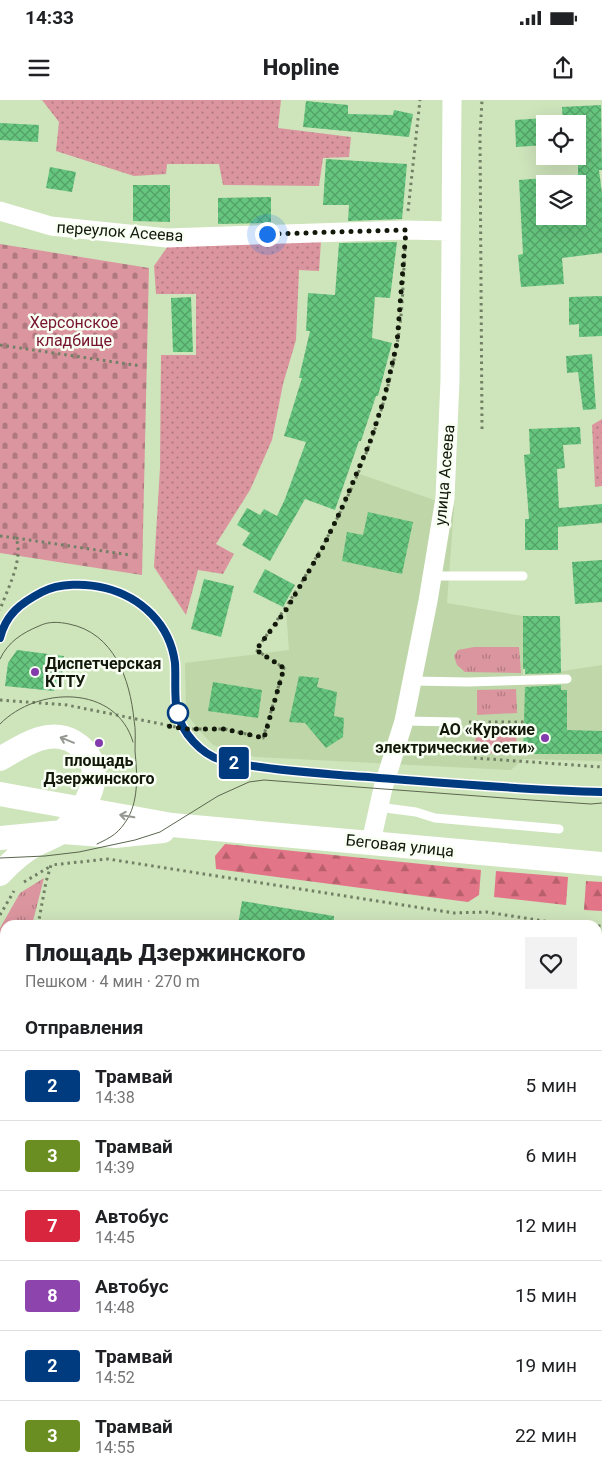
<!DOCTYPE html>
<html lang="ru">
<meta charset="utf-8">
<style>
body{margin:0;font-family:Roboto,sans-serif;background:#f2f2f2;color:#202124;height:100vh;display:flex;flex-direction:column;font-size:19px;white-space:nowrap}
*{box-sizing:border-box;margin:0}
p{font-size:16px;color:#757577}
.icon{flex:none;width:28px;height:28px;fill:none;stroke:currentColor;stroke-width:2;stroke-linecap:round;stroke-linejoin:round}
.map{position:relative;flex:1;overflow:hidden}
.panel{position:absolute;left:0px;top:820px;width:602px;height:561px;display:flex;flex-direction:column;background:#fff;border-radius:15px 15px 0 0;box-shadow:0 5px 20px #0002}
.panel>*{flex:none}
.badge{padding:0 10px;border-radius:4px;font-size:18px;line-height:32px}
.fabs{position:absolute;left:536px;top:15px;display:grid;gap:10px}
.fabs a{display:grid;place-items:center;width:50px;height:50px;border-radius:0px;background:#fff;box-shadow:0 5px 20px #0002;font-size:25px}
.you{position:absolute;width:25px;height:25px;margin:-12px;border:4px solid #fff;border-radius:50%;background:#1a73e8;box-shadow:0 0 0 8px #1a73e833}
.map>.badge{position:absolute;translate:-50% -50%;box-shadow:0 0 0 2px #fff}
h2{padding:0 25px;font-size:19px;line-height:45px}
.round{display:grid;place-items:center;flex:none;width:52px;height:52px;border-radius:0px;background:#f2f2f2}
.head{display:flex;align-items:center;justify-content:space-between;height:85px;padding:0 25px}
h1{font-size:24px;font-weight:800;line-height:38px}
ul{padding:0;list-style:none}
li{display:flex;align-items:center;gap:15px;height:70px;padding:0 25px;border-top:1px solid #e0e0e0}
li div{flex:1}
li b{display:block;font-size:19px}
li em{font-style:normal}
li .badge{min-width:55px;font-weight:700;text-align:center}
.status{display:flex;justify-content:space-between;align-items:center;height:35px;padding:0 25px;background:#fff;direction:ltr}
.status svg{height:14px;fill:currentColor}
header{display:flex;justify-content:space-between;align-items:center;height:65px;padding:0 25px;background:#fff;font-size:22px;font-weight:800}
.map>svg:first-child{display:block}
.built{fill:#bed6a8}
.grass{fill:url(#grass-tufts)}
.forest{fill:url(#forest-firs)}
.cemetery{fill:url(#cemetery-stones)}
.garden{fill:url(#garden-dots)}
.building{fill:url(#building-cross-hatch)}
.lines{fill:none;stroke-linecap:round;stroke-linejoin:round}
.path{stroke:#717f64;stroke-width:3;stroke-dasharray:2.5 4;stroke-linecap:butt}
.service{stroke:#fff;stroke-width:9}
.minor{stroke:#fff;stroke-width:19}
.tertiary{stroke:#fff;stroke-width:24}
.primary{stroke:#fff;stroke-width:28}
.tram{stroke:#5b674f;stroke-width:1}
.oneway{stroke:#949891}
.line-casing{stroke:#fff;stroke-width:11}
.line{stroke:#003b80;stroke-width:8}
.walk{stroke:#12190b;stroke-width:5;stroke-dasharray:0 9}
.poi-dot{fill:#823aad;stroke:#f8fff3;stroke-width:2}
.stop-dot{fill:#fff;stroke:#003b80;stroke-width:2.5}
.labels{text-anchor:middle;stroke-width:5;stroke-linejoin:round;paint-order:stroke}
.street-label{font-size:16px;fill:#12190b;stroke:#f8fff3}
.park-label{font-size:16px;fill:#771330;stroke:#f8fff3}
.poi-label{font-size:16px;font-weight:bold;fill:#12190b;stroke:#f8fff3;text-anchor:start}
</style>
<div class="status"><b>14:33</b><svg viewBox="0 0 49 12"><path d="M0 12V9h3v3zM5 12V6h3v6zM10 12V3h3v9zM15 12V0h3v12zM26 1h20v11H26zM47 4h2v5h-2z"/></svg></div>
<header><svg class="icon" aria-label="menu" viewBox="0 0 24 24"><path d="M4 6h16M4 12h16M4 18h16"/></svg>Hopline<svg class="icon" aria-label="share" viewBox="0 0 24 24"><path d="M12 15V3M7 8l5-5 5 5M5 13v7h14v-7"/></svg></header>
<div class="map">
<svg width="602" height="1381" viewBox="0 0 602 1381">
<defs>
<pattern id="grass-tufts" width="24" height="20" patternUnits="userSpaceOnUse" patternTransform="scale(1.25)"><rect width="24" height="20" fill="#db959f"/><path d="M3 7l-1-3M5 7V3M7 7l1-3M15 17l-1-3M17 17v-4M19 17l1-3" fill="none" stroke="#b07980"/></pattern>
<pattern id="forest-firs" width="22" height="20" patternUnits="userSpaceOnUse" patternTransform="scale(1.25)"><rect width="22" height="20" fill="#e37588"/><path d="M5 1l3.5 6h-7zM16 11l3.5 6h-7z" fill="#b75f6d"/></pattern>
<pattern id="cemetery-stones" width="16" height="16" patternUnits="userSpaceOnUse" patternTransform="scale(1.25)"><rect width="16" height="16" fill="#db959f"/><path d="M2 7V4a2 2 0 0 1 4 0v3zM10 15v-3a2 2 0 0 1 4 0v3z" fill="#b07980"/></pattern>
<pattern id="garden-dots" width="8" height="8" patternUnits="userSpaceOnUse" patternTransform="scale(1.25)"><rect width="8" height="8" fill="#db959f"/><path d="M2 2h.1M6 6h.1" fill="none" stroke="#b07980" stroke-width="1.8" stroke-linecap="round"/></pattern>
<pattern id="building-cross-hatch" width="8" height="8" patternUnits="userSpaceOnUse" patternTransform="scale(1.25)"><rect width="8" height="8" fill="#66c67f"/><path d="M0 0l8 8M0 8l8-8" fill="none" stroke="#53a066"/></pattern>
</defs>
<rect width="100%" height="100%" fill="#cee4bb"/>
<path class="built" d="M357 373 454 407 447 503 523 516V576L527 572 563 571 602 565V661L523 659 511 670 256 657 213 645 198 629 186 613 185 563 289 550 286 510 322 449Z
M602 1084V1244L598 1243V1086H601Z"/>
<path class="grass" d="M474 547H519L521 573 465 572 457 565 454 556 458 550Z
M516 589 517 613 477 615V590Z
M476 630H516L517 655 475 652Z
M44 778 32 825H5V917L0 916V828L20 793Z
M140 1376H259L287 1381H168Z
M402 1376H489L486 1381H429Z"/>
<path class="forest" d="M225 744 481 770 479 795 468 802 216 769 215 756Z
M496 771 568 777 566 805 494 797Z
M586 781 602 782V811L584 810Z"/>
<path class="cemetery" d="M0 144 149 168 142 475 0 453Z"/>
<path class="garden" d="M42 0H281L278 28 351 37 349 57 323 58 319 86 223 85 219 64H167L166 74 134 76 56 51 59 22Z
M321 141 319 171 299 170 296 240 283 284 272 340 250 390 216 444 234 454 223 474 198 470 186 515 154 467 160 368 161 255H196V194H156L154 166 170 143Z
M602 319V386L595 387 592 325Z"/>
<path class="building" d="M306 1 348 5V14L393 15 394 10 413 14 409 37 303 27Z
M601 5 602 70H599L602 93V153L562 158 564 184 521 187 518 155 523 154 519 80 545 78V116H578V24H563L562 7Z
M545 18V45L516 47 515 20Z
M0 23 39 25 38 42 0 40Z
M326 59 407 64 402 119 348 121 349 105H323Z
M50 67 76 72 72 92 46 88Z
M133 85H170V122L133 121Z
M271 97V123L218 124V98Z
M397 142 390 198 375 197 372 238 392 243 378 296H376L361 341H359L335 410 305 399 270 461 242 445 250 433 237 425 247 408 260 415 264 409 277 416 285 399 306 342 284 336 302 278H299L310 231H306L308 193 335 195 339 143Z
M602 196V236L579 237V224L569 225V197Z
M191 197 193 252H173L171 198Z
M592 254 596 309 583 310 578 272 567 273 566 256Z
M580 327 581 344 563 345 565 368 557 369 559 408 602 404V423L558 427V450H525V419H529L524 355 530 354 529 329Z
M368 412 413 422 402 474 342 461 347 432 363 435Z
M602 460V502L575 504 572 462Z
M265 469 295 485 283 507 253 492Z
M204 479 234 486 221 537 191 529Z
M523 516H560L561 573 525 574V569H523Z
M17 550 64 556 61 586 55 585 54 591 5 586 8 563Z
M299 576 319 578 317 587 337 592 334 616 344 618 343 637 326 648 305 623 289 622Z
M213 582 262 590 258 618 208 611Z
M561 585V590H567V630L602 631V654H523L525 587Z
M242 801 334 816V825H238Z"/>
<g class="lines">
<path class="path" d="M408 111 420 0
M0 245 141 266
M482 329 480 35 482 0
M0 436 16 438C24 460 7 489 0 510
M16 438 130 455
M0 600 67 605 186 629H225L263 638 284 568 256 550C321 461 378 354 397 244 403 213 403 180 405 149
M469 622H524
M474 658 602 667
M24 782 51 766
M0 815 14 791
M38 825 46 782 51 765 108 759 454 813 486 812 570 825
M598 826H602
M0 1022 5 996
M0 1286 5 1287
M526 1376 555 1381"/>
<path class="service" d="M432 476H523
M412 581 468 582 567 579
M404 621 457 622
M378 707 416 712 435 718 559 729
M599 1020 602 1021
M0 1173 5 1172
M598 1231 602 1232"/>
<path class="minor" d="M0 111 51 126 167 138 406 130 451 131
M371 742 383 688 404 621 428 501 445 398 450 280 452 0"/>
<path class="tertiary" d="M0 659C22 646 49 627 74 642 107 662 93 697 73 720 70 724 67 728 63 731 55 737 44 740 35 745 22 752 10 763 0 774
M0 694 172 725 602 764
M0 738 63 732 115 736 163 731"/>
<path class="primary" d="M0 1318 5 1319
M0 1370 5 1371
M38 1376 67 1381
M346 1376 375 1381"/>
<path class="tram" d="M0 538C6 515 22 503 42 492 59 483 86 483 105 488 141 498 170 524 175 563 176 579 174 596 177 612 182 633 201 654 221 660 231 663 242 664 251 666 286 672 321 674 356 676 438 683 520 690 602 692
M0 559C8 542 22 533 39 526 49 521 59 522 69 524 114 533 130 579 134 620 136 630 135 640 135 651 137 673 139 698 128 718 119 733 112 737 97 744
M0 624C37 586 116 584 133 642
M0 758 45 756 79 752 135 740 160 732 218 696 249 682 264 680 531 700 591 704 602 703"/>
</g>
<defs><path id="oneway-shaft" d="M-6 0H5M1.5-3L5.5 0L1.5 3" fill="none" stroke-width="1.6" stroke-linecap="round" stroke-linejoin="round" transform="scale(1.25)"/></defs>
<g class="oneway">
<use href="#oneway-shaft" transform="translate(67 640) rotate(-158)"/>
<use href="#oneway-shaft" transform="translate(127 716) rotate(-170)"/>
</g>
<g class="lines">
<g class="line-casing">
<path id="line" d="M0 538C6 514 21 503 42 492 59 483 86 483 105 488 141 497 170 524 175 563 176 579 174 596 177 612 182 633 201 654 221 660 229 663 239 663 247 665 282 671 317 673 353 676 436 682 519 690 602 692"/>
</g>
<use href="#line" class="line"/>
<path class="walk" d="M178 613 168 626 186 629H225L264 638 284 568 256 550 286 510 322 449 341 410 370 342 384 299 397 243 406 130 267 134"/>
</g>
<g class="poi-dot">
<circle cx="35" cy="572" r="5"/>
<circle cx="545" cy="638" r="5"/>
<circle cx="99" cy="643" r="5"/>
</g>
<circle class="stop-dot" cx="178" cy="613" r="10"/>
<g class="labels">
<g class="street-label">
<text transform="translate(120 131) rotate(4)" y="6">переулок Асеева</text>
<text transform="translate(444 375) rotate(-85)" y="6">улица Асеева</text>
<text transform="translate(400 745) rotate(6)" y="6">Беговая улица</text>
</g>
<g class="park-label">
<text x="74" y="228">Херсонское<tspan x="74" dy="18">кладбище</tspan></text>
</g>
<g class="poi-label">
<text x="45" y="569">Диспетчерская<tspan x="45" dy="18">КТТУ</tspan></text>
<text x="535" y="635" text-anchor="end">АО «Курские<tspan x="535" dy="18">электрические сети»</tspan></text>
<text x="99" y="666" text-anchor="middle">площадь<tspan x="99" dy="18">Дзержинского</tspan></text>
</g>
</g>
</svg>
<div class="fabs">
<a><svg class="icon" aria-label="locate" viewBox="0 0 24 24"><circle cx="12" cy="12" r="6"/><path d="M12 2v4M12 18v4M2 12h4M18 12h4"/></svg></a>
<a><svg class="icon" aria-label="layers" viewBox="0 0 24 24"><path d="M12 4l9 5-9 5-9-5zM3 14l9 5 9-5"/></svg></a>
</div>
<div class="you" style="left:267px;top:134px"></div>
<b class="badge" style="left:234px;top:663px;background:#003b80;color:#fff">2</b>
<section class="panel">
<div class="head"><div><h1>Площадь Дзержинского</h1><p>Пешком · 4 мин · 270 m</p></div><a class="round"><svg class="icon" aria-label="heart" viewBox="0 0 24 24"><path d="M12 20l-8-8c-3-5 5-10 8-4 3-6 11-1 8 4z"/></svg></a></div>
<h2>Отправления</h2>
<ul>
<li><span class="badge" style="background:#003b80;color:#fff">2</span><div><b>Трамвай</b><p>14:38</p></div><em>5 мин</em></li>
<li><span class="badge" style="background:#6b8e23;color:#fff">3</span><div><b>Трамвай</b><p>14:39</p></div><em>6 мин</em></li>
<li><span class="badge" style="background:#d7263d;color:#fff">7</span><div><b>Автобус</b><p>14:45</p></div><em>12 мин</em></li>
<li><span class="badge" style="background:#8e44ad;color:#fff">8</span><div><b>Автобус</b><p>14:48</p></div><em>15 мин</em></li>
<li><span class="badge" style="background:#003b80;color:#fff">2</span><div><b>Трамвай</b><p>14:52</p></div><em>19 мин</em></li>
<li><span class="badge" style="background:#6b8e23;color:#fff">3</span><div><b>Трамвай</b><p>14:55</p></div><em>22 мин</em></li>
</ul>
</section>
</div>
